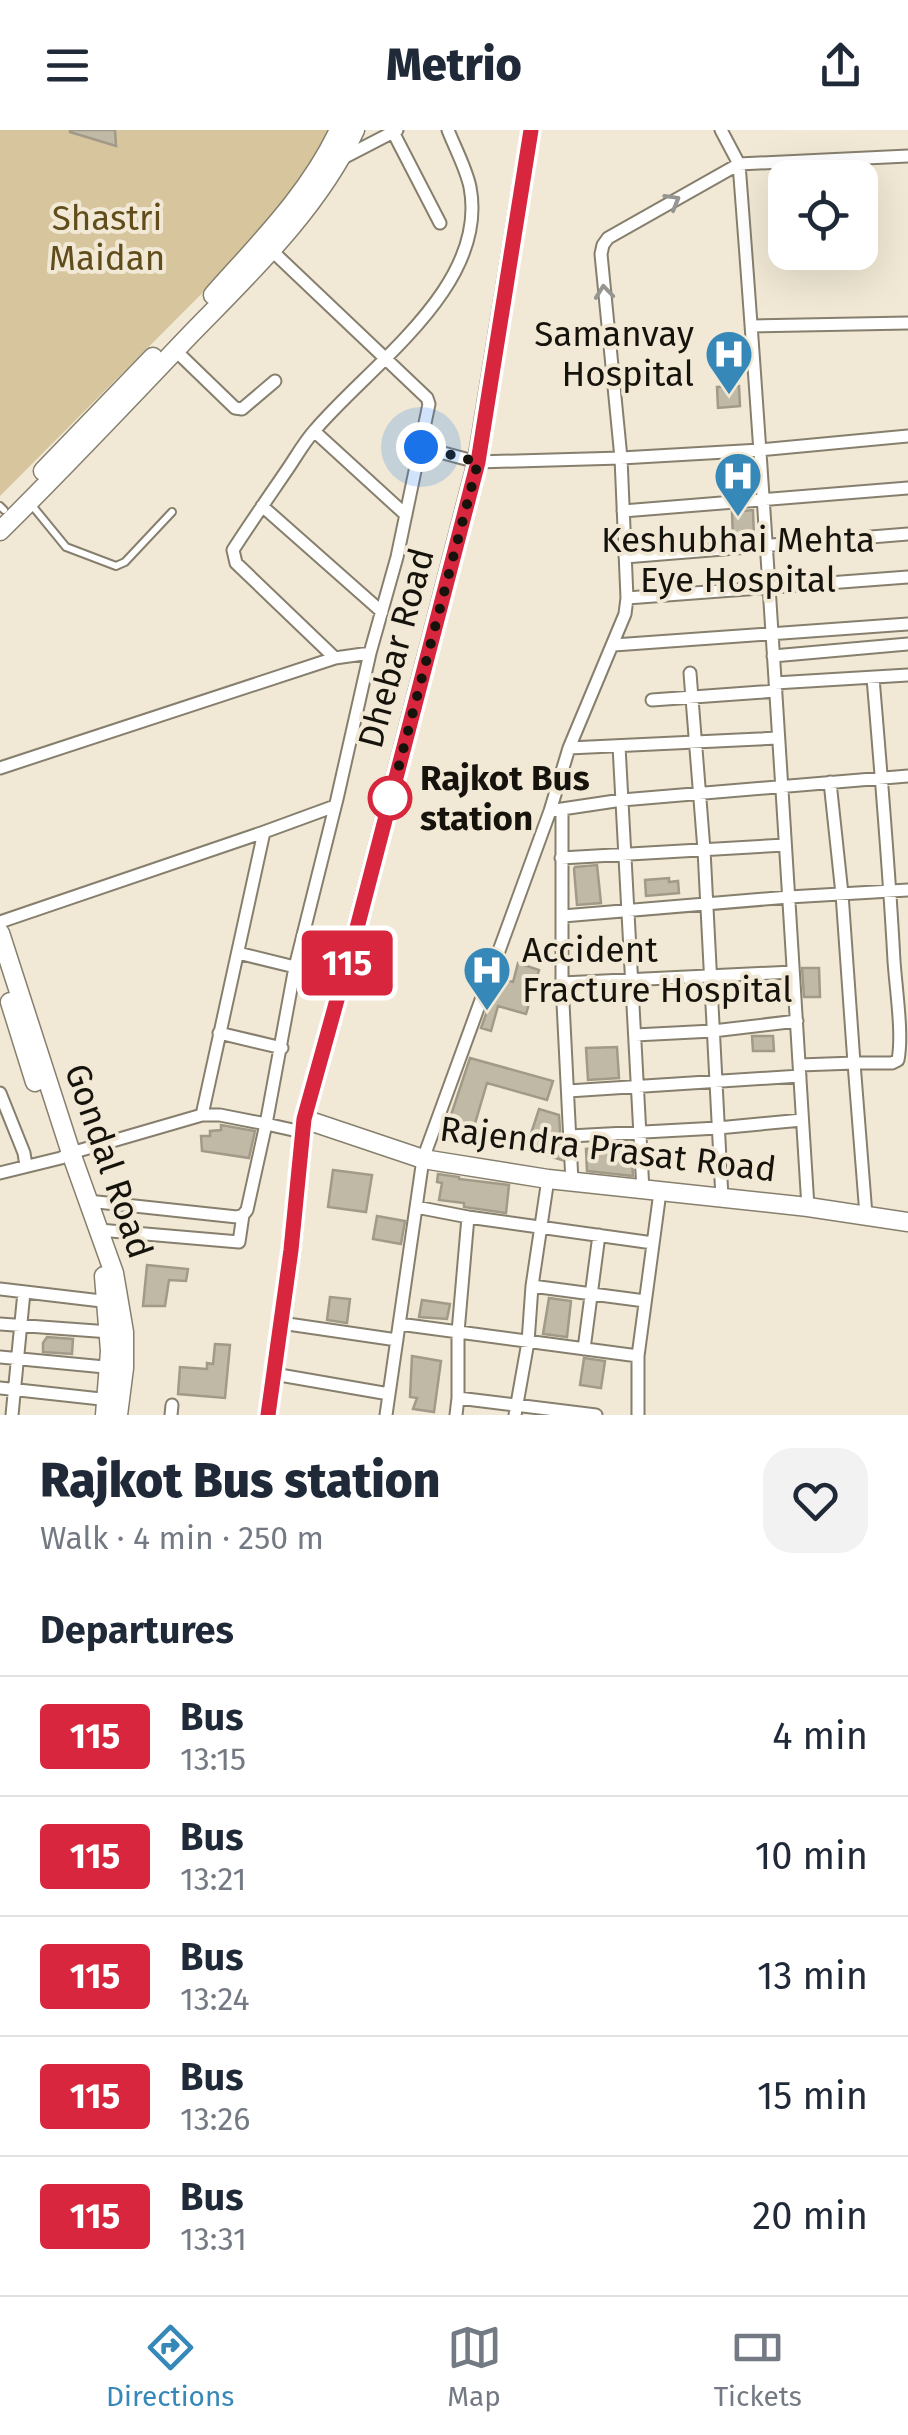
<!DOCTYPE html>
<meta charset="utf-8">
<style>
body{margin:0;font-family:"Fira Sans",sans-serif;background:#f2f2f3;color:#1f2937;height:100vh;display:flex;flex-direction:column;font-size:38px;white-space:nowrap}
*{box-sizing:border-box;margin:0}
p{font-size:32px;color:#747a83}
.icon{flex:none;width:55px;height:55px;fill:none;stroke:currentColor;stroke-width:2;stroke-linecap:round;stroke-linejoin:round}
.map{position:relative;height:1285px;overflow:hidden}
.details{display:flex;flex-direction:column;background:#fff;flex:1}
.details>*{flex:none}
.badge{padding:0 20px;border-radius:8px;font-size:35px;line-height:65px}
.buttons{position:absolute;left:768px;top:30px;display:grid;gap:20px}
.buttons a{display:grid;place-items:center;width:110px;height:110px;border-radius:20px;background:#fff;box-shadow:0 10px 40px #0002;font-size:50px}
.you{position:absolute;width:50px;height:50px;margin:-25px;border:8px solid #fff;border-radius:50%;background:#1a73e8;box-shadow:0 0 0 15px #1a73e833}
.map>.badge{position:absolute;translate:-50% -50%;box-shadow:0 0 0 5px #fff}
h2{padding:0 40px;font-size:38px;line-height:90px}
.round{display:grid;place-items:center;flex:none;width:105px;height:105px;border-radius:30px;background:#f2f2f3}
.headline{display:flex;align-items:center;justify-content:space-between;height:170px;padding:0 40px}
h1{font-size:48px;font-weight:800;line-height:75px}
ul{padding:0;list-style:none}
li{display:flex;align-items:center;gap:30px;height:120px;padding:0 40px;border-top:2px solid #e0e1e3}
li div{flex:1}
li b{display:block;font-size:38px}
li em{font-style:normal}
li .badge{min-width:110px;font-weight:700;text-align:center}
header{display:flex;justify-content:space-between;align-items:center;height:130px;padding:0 40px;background:#fff;font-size:45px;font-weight:800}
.tabs{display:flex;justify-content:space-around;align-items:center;height:140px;border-top:2px solid #e0e1e3;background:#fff;font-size:28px;color:#747a83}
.tabs a{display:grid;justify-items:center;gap:5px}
.tabs .active{color:#3588b8}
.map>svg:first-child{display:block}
.green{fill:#d7c69d}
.building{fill:#c0b9a6;stroke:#a29a88;stroke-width:2.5}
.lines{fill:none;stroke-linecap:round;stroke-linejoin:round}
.lane-casing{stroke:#867f6d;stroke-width:10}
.street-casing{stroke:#867f6d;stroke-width:15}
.secondary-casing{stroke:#867f6d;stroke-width:21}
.lane{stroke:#fff;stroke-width:6}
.street{stroke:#fff;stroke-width:11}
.secondary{stroke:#fff;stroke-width:18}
.oneway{stroke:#969592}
.line-casing{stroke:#fff;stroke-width:22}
.line{stroke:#d7263d;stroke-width:15}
.walk{stroke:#16130c;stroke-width:10;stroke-dasharray:0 18}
.stop-dot{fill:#fff;stroke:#d7263d;stroke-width:5}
.labels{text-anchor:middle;stroke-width:8;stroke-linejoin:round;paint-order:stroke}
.park-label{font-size:35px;fill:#604d1b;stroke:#f1e9d5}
.poi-label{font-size:35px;fill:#16130c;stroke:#f1e9d5;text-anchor:end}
.street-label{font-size:35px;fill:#16130c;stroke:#f1e9d5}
.stop-label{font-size:35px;font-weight:bold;fill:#16130c;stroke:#f1e9d5;text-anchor:start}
</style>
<header><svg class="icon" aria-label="menu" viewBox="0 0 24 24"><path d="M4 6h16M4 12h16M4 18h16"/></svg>Metrio<svg class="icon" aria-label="share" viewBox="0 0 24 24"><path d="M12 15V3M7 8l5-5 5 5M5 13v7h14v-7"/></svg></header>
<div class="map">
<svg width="908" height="1285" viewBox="0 0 908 1285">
<rect width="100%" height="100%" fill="#f1e9d5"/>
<path class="green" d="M0 0H340L328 37 0 366Z"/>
<path class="building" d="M70 0H115L116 16 70 2Z
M739 256 740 276 718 278 717 257Z
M753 380 754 407 733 409 732 382Z
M597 735 601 773 577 775 574 739 575 737Z
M669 748V752L678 751 679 763 646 766 645 750Z
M518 833 539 840 526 884 498 876 491 901 481 898 499 848 513 852Z
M802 838H819L820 867H804Z
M752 906H773L774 921H753Z
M617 917 619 948 588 950 586 918Z
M470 928 553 951 547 970 487 953 471 1007 446 1000Z
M539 979 559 985 562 1030 526 1019Z
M221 995 255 1001 249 1028 202 1021 201 1006H210V1001L221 1000Z
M631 1015 633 1046 587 1041 586 1019Z
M333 1040 372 1045 366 1082 328 1077Z
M438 1044 459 1047V1049L509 1055 506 1083 464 1077V1073L439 1070 442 1053 437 1052Z
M377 1086 405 1091 401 1114 373 1109Z
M147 1135 188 1139 186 1151 169 1150 165 1176H143Z
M330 1167 350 1169 347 1193 327 1190Z
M549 1168 571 1171 567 1207 543 1204Z
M422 1170 450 1174 447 1189 419 1187Z
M47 1207 73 1209 72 1224 43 1222V1213Z
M215 1214 230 1215 225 1268 178 1264 180 1237 207 1239V1233L213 1234Z
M412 1226 441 1231 434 1282 413 1279 417 1268 410 1267Z
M584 1228 605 1231 601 1258 580 1255Z"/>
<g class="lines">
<g class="lane-casing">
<path id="lane" d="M30 373 66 417 116 436 125 432 172 382
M0 376 4 380"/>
</g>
<g class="street-casing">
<path id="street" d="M721 0 739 34C766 381 786 729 808 1077
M393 2 440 93
M341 29 397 0
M268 117 427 268 429 274 397 427 370 523 337 669 295 837 266 994 302 1002
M751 196 908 193
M175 220 235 278 242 279 275 251
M314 301 406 385
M421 317 477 332 621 328 760 320 908 306
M262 376 382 482
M623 381 908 358
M625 427 908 404
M627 468 908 447
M614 515 908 494
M370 523 335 528 236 433 233 420C251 392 270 365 289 337 297 325 305 311 315 300 371 234 489 156 470 57 466 38 455 18 448 0
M773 526 908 514
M690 543 704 720 722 1068
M775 553 908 545
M652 570 776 561
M619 616 643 1061
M569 618 778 608
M0 638 335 528
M830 652 842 764 854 933H892L898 930C903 904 896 860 894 831 889 736 881 642 873 548
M562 679 622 670 908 646
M550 681 562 679V853L572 1052
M561 728 785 715
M563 786 789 767 908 760
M0 792 264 702
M238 823 295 837
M562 853 793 842
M219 903 282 918
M635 905 713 901 797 891
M800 935 854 933 866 1085
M568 961 800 946
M0 963 24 1023 26 1036
M570 1006 718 998 802 990
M0 1043 61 1028 71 1023 202 985 264 702 335 676
M88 1071 237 1087 243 1085 247 1080 266 994 220 985H202
M416 1077 468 1087 653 1113
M99 1100 239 1112 243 1085
M532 1156 645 1171
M0 1159 110 1172
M281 1193 397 1210
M0 1194 110 1202
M399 1194 638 1226
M584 1219 599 1105
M0 1227 115 1238
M274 1244 389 1264
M0 1258 110 1270
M458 1268V1202L468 1087
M12 1285 24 1162
M171 1285 172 1275
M386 1285 423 1029 550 681 569 618 625 484 627 468 621 328 601 124 603 115 608 108 739 34 908 26
M456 1285 458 1268 596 1285
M515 1285 528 1212 532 1156 548 1049
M638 1285V1226L660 1062"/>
</g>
<g class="secondary-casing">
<path id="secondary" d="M213 165C259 113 309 64 339 0
M43 341 153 227
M0 401C64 338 125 273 187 208 248 145 317 81 355 0
M0 803 71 1023 114 1143 124 1202V1238L118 1285
M10 872 35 952
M304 989 423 1029 548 1049 808 1077 908 1092
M104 1146 110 1221 105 1285
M268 1285 291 1121 304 989 358 793 477 332 531 0"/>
</g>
<use href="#lane" class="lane"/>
<use href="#street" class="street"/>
<use href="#secondary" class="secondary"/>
</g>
<defs><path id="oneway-chevron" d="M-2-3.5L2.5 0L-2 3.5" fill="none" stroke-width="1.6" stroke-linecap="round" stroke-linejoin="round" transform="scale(2.5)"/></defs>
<g class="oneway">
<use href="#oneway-chevron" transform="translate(673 71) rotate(-30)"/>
<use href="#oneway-chevron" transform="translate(604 162) rotate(-96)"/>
</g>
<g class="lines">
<g class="line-casing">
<path id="line" d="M268 1285 291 1120 304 989 358 794 478 332 531 0"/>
</g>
<use href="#line" class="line"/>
<path class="walk" d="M390 668 388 678 478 332 421 317"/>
</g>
<defs>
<g id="hospital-pin" transform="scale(2.5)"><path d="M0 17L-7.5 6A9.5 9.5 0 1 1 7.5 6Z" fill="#3588b8" stroke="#f1e9d5"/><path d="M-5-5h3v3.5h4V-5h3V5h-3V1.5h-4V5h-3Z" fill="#fff"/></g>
</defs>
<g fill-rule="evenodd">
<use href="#hospital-pin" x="729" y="224"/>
<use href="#hospital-pin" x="738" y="346"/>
<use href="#hospital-pin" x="487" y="840"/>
</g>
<circle class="stop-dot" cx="390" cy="668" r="20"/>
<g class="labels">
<g class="park-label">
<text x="107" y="100">Shastri<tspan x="107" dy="40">Maidan</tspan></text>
</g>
<g class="poi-label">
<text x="694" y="216">Samanvay<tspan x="694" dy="40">Hospital</tspan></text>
<text x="738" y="422" text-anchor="middle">Keshubhai Mehta<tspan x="738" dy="40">Eye Hospital</tspan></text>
<text x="522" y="832" text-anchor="start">Accident<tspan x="522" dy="40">Fracture Hospital</tspan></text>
</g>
<g class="street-label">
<text transform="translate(396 518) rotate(-75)" y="12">Dhebar Road</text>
<text transform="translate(608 1019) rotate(7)" y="12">Rajendra Prasat Road</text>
<text transform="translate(109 1031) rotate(71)" y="12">Gondal Road</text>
</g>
<g class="stop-label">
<text x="420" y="660">Rajkot Bus<tspan x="420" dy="40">station</tspan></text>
</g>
</g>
</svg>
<div class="buttons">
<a><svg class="icon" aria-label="locate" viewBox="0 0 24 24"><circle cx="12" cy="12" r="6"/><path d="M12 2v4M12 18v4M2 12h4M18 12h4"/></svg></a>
</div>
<div class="you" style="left:421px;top:317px"></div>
<b class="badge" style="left:347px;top:833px;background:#d7263d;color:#fff">115</b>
</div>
<section class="details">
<div class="headline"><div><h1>Rajkot Bus station</h1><p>Walk · 4 min · 250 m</p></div><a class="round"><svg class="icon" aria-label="heart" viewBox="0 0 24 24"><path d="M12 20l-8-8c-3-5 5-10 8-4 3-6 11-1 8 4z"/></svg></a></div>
<h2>Departures</h2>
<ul>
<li><span class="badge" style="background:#d7263d;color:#fff">115</span><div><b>Bus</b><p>13:15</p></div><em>4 min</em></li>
<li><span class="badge" style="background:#d7263d;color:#fff">115</span><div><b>Bus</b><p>13:21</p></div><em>10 min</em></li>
<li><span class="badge" style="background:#d7263d;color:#fff">115</span><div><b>Bus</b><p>13:24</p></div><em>13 min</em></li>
<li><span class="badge" style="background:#d7263d;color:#fff">115</span><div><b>Bus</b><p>13:26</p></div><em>15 min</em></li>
<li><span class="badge" style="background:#d7263d;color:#fff">115</span><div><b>Bus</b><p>13:31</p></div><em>20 min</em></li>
</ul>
</section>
<nav class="tabs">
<a class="active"><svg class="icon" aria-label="directions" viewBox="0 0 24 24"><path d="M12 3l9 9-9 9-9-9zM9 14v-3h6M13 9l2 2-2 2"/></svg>Directions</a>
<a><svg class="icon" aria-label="map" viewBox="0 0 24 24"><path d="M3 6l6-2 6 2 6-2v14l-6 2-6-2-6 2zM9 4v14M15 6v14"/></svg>Map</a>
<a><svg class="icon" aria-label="tickets" viewBox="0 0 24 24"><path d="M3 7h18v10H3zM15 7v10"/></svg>Tickets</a>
</nav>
